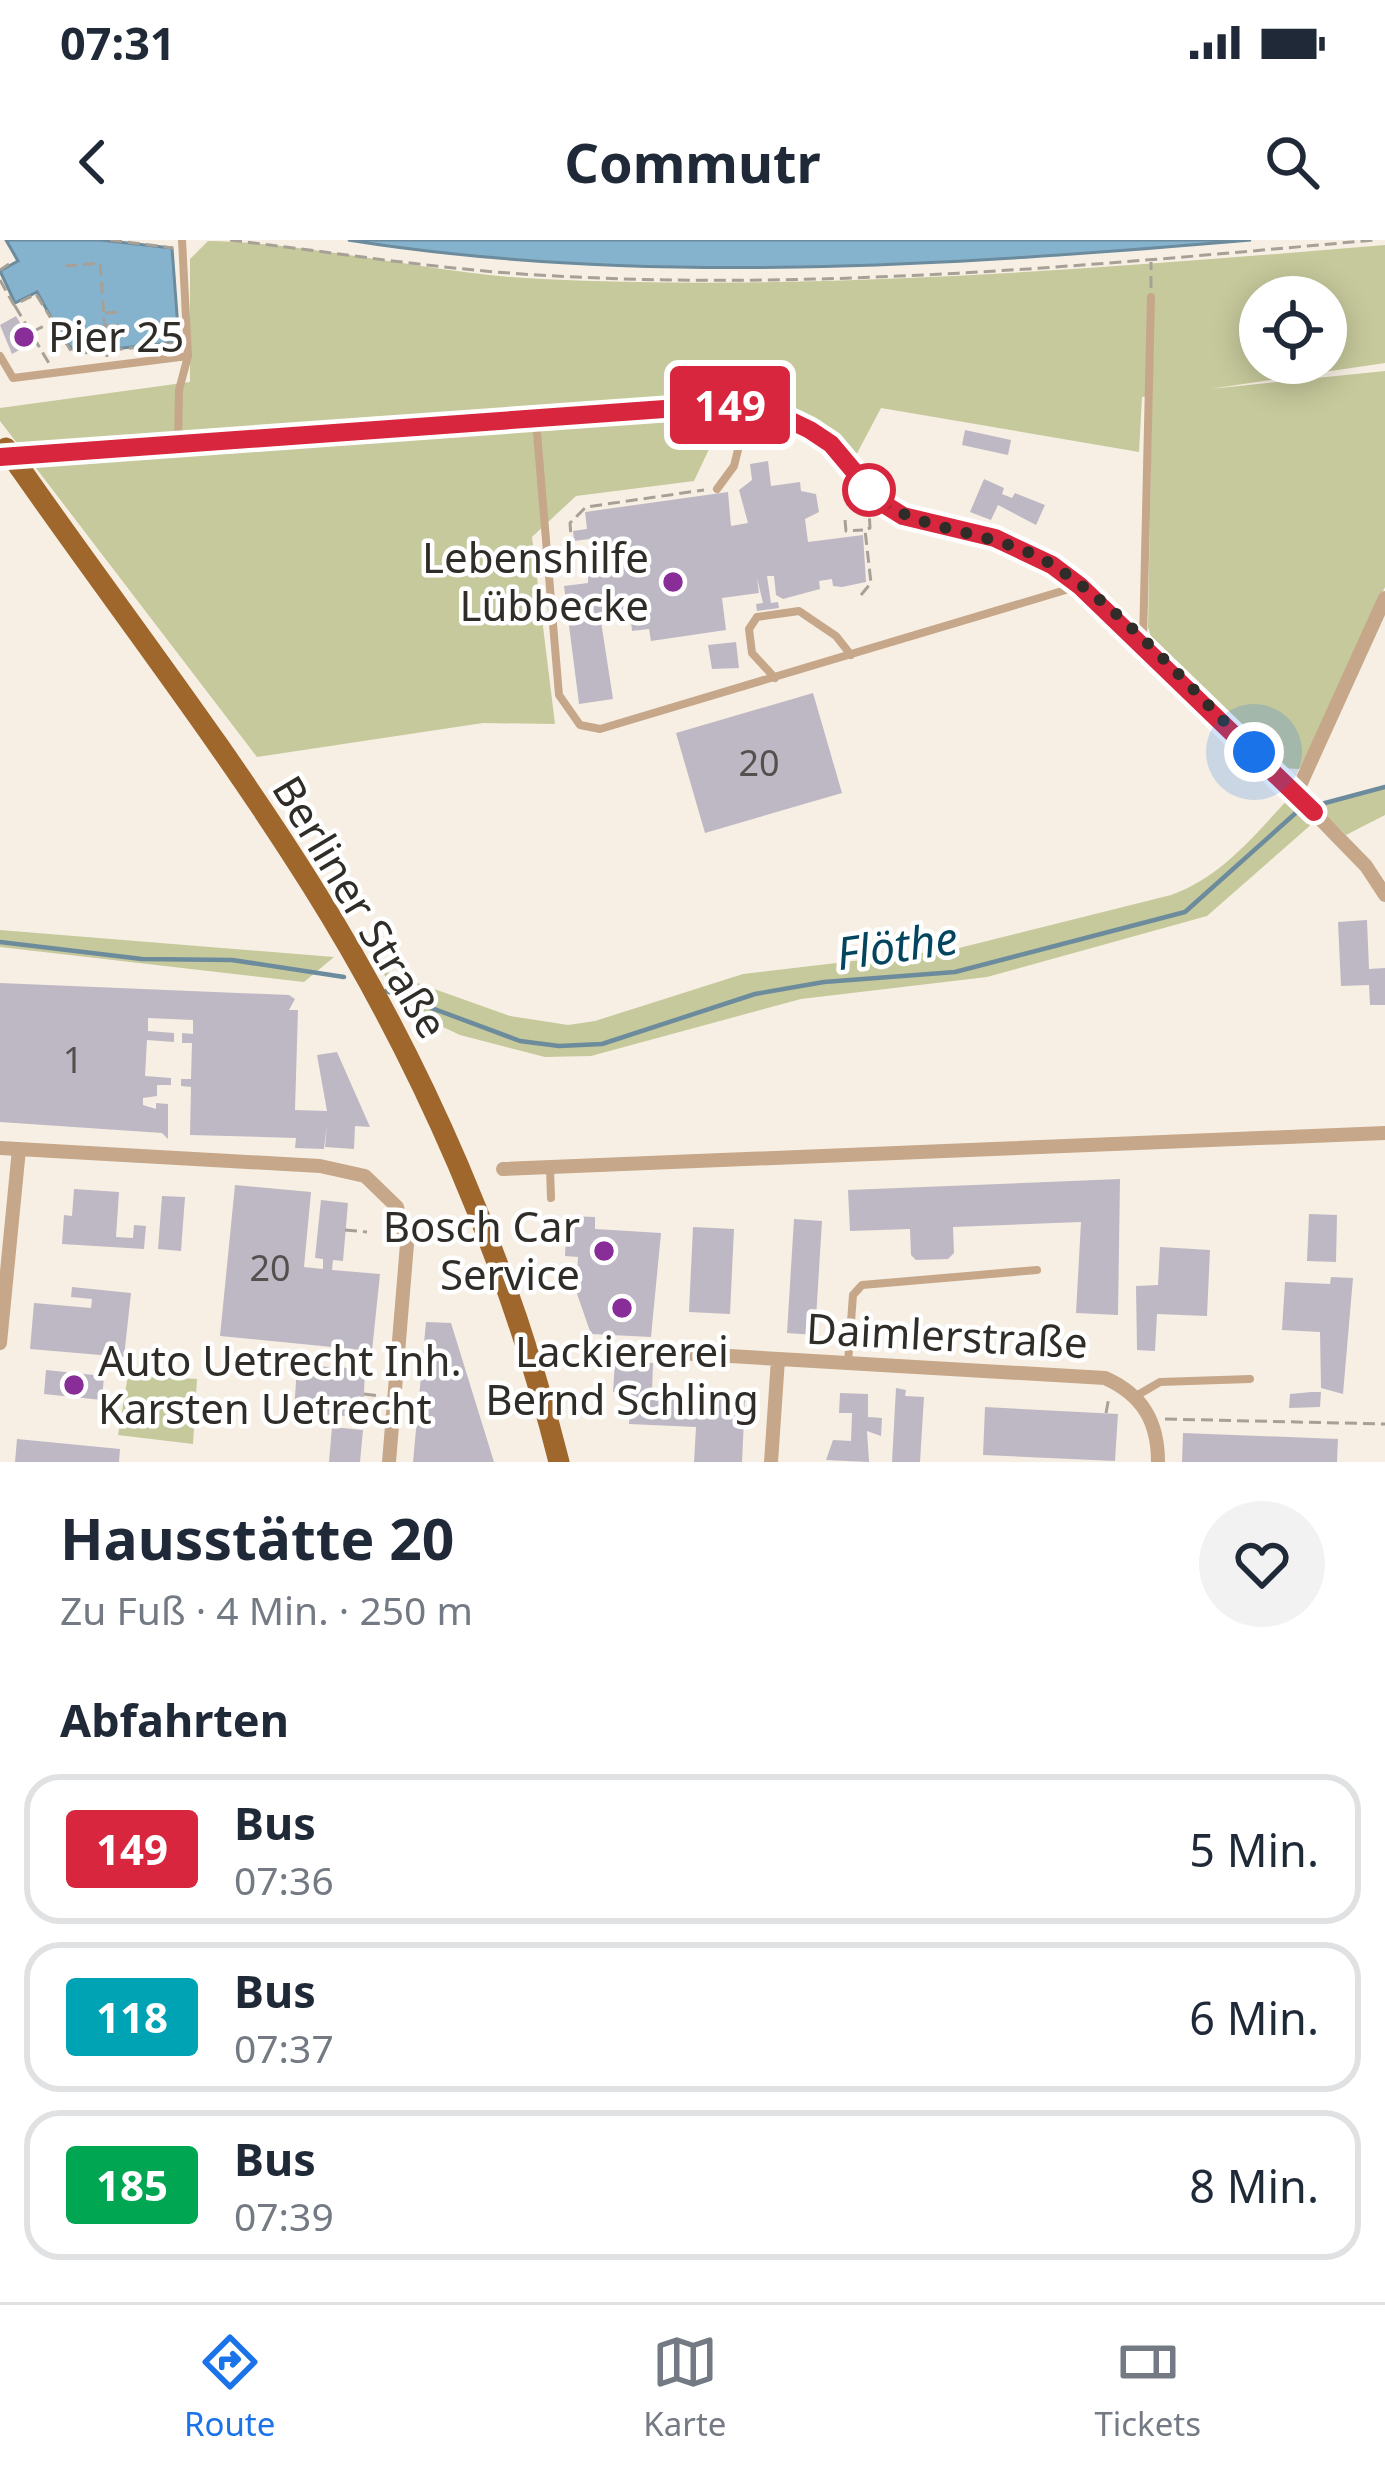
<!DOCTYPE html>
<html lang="de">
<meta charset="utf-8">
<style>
body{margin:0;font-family:"Noto Sans",sans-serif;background:#f2f2f3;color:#1f2937;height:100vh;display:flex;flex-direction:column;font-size:45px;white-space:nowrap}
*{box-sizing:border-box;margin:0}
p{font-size:39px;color:#747a83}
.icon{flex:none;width:66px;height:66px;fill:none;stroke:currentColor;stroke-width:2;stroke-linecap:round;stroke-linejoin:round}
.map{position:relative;height:1222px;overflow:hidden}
.drawer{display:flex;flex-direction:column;background:#fff;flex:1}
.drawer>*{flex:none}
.badge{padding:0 24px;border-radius:9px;font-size:42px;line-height:78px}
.tools{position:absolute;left:1239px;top:36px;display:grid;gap:24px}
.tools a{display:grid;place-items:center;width:108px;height:108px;border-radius:50%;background:#fff;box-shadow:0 6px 30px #0003;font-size:60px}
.you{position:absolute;width:60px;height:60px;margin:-30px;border:9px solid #fff;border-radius:50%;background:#1a73e8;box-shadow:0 0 0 18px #1a73e833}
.map>.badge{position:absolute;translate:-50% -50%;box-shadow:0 0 0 6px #fff}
h2{padding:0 60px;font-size:45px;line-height:108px}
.round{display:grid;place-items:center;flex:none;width:126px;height:126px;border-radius:63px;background:#f2f2f3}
.summary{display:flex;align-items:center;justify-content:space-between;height:204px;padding:0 60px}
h1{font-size:57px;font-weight:700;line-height:90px}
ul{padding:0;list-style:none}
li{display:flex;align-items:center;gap:36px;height:150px;margin:0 24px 18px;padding:0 36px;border:6px solid #e0e1e3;border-radius:36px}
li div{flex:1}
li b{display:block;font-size:45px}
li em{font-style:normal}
li .badge{min-width:132px;font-weight:700;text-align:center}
.status{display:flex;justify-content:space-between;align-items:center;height:84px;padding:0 60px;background:#fff;direction:ltr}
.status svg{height:33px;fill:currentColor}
header{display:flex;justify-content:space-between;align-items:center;height:156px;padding:0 60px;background:#fff;font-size:54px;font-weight:700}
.dock{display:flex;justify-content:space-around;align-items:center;height:168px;border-top:3px solid #e0e1e3;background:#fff;font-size:33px;color:#747a83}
.dock a{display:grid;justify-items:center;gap:6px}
.dock .on{color:#1a73e8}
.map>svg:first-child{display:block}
.green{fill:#c6c99b;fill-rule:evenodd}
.water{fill:#85b3ce;stroke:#6c8b9c;stroke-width:3}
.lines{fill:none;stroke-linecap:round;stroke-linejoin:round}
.stream{stroke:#6c8b9c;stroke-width:4.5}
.building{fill:#beb8c4}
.path{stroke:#a6a097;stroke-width:3;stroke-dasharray:12 6;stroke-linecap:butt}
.service{stroke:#c6a789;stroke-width:8}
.minor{stroke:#c6a789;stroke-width:14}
.primary{stroke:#9f672b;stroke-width:21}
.primary-bridge{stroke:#9f672b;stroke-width:21}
.line-casing{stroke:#fff;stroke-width:27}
.line{stroke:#d7263d;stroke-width:18}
.walk{stroke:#302d28;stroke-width:12;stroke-dasharray:0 21.6}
.poi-dot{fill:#892d98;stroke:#fff;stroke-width:4.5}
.stop-dot{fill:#fff;stroke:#d7263d;stroke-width:6}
.labels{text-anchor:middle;stroke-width:9;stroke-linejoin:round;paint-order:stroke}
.number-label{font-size:36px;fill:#54504f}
.poi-label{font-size:42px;fill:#302d28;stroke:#fff;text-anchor:start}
.street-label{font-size:42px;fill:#302d28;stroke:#fff}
.water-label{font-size:45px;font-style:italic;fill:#03455f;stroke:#fff}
</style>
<div class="status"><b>07:31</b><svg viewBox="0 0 49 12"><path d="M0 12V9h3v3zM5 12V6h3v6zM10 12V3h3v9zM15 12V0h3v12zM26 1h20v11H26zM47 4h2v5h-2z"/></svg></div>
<header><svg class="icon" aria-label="back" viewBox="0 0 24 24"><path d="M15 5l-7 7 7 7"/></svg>Commutr<svg class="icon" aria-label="search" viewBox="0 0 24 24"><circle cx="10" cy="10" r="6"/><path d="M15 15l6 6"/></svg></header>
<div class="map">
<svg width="1385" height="1222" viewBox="0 0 1385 1222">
<rect width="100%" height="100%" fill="#f7efe4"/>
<path class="green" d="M208 1C319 3 430 34 542 39 823 52 1105 28 1385 5V123L1210 149 1385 131V347L1308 518 1299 529 1282 528 1153 404 1148 387 1152 156 1142 157 1139 212 881 168 854 219 833 198 768 166 727 171 694 241 576 256 532 297 555 484 483 483 257 517 0 181V168L190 142V19ZM1260 57H1326V123H1260Z
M1385 548V575L1346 595 1315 565Z
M1289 558 1314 582 1207 676 987 737 801 759 591 816 545 817 460 795 409 771 381 730 510 776 568 785 595 781 743 734 955 709 1171 655C1221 637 1253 597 1289 558Z
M0 690 334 717 304 742 0 707Z
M128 1135 197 1139 193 1204 118 1195Z"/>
<path class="water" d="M6 0H100L172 8 179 102 77 113 64 101 37 52 15 63 0 31 18 21Z
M348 0H1251C955 25 642 47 348 0Z"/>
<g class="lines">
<path class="stream" d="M0 702 142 719 232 720 344 737
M386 751 520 801 559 806 602 804 755 754 824 742 955 732 1185 672 1299 570 1385 547"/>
</g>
<path class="building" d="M16 76 32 103 12 114 0 85Z
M965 190 1011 200 1008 215 962 205Z
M768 221 771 246 800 242 801 251 816 254 819 272 805 279 808 302 863 295 866 342 842 347 833 346 832 339 819 341 820 349 783 359 776 355 774 336H767L771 363 778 362 779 368 757 371 756 364 763 363 757 338 759 353 722 358 726 390 651 401 649 389 632 391 630 371 600 375 613 459 579 464 564 346 588 343 589 299 574 301 573 291 587 289 585 272 728 252 731 286 748 283 739 250 752 240 750 224Z
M984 239 1004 248 1002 254 1012 258 1015 253 1045 265 1036 285 998 265 991 280 970 272Z
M736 402 739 428 712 429 708 405Z
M813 453 842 553 705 593 676 493Z
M1367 680 1369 729 1385 728V765H1370L1369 745 1341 746 1338 682Z
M0 743 289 755 295 759 289 770H298L295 870 327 871 317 815 337 812 370 887 355 886 354 909 325 907 327 884 324 909 295 908 296 898 190 895 191 847 181 846V839H191L192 803H182V793L193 794V780L148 778V791L174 793V802L147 800 145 836 171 838V845H157V856L143 858V865L156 869V863L168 864V899L162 893 0 882Z
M1120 939 1118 1075 1076 1073 1081 982 953 987 954 1013 948 1019 916 1020 911 1015 910 989 850 991 848 950Z
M235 945 311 952 304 1027 323 1029V1019L315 1018 321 960 348 963 343 1021 333 1020 332 1030 380 1034 372 1111 220 1096Z
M74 949 119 952 116 997 133 998 134 985 146 986 144 1009 62 1004 64 975 72 976Z
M162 956 185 957 181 1011 158 1009Z
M1309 974 1337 975 1336 1022 1307 1021Z
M567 976 595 977V989L661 993 651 1097 591 1094 576 1051 578 1017 565 1016Z
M794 979 822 981 815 1095 787 1093Z
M693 987 734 989 730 1074 689 1072Z
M1160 1007 1210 1010 1207 1076 1157 1074 1155 1111 1137 1110 1136 1046 1158 1045Z
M1331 1037 1353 1038 1343 1154 1321 1148 1320 1092 1282 1090 1285 1042 1330 1044Z
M72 1047 131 1053 124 1117 30 1109 34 1063 91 1068 92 1059 71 1057Z
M426 1082 451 1083 494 1222H413Z
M615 1122 653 1123 652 1153 745 1158 742 1222H694L696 1187 629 1184 631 1152H613Z
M297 1125 365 1129 363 1177 294 1173Z
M46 1130 104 1136 102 1160 44 1154Z
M896 1148 906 1150 905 1156 924 1157 920 1222H892Z
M1311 1152H1321L1320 1167 1289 1168 1290 1154Z
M840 1153 868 1154V1177L882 1178 881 1196 867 1191 869 1222 826 1220 833 1200 851 1201 852 1173H839Z
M985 1167 1118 1174 1115 1221 983 1215Z
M332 1187 363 1190 360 1222H329Z
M1183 1193 1338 1199 1337 1222H1182Z
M17 1199 120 1209 119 1222H15Z"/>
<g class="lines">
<path class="path" d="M110 0 173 8
M230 0C332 12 435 29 538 35 816 52 1098 25 1374 0
M65 26 100 23 107 117
M0 30 9 24
M0 40 14 65 36 54 73 114 179 103
M1151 48V22
M15 66 50 125
M105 73 120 72
M106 86 121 85
M32 92 50 83
M845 280 846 291 863 290
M555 313 572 311 570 283 586 267 704 250
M861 355 871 343 865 290 870 288 869 269
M345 990 367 992
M364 1154 380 1156
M745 1171H760
M1106 1173 1109 1157
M1165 1179 1385 1184"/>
<path class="service" d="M0 116 13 138 188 116
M536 181 559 455 580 485 600 489 1079 346
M178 207 179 150 188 116 182 0
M717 249 734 226 748 169
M1143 403 1151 57
M775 438 752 413 749 389 757 377 799 371 836 396 851 415
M550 927 551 958
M848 1122 853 1055 862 1045 1037 1030
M1136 1156 1160 1142 1250 1139"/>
<path class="minor" d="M6 216 734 164 777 174 810 190 831 204 879 261 903 276 995 298 1052 325 1080 346 1254 511 1366 626 1385 655
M1296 554 1385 358
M0 908 320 926 365 936 397 967 407 1004 389 1222
M503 929 1385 893
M0 1103 19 909
M678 1113 1105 1138C1143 1155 1158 1182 1158 1222
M771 1222 778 1119"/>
<path class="primary" d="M20 228C117 367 222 502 312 646 422 821 509 1022 559 1222"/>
<path class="primary-bridge" d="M6 208 20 228"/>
</g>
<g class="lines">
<g class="line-casing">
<path id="line" d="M0 217 734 164 777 174 810 190 831 204 879 261 903 276 995 298 1052 325 1080 346 1314 572"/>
</g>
<use href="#line" class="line"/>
<path class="walk" d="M869 250C910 294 991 287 1051 324 1126 372 1191 449 1254 512"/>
</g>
<g class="poi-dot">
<circle cx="24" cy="97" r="12"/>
<circle cx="673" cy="342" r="12"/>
<circle cx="604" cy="1011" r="12"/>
<circle cx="622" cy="1068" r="12"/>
<circle cx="74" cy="1145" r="12"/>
</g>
<circle class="stop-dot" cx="869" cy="250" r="24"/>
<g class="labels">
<g class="number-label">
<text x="759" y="536">20</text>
<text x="73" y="833">1</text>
<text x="270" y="1041">20</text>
</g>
<g class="poi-label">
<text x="48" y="112">Pier 25</text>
<text x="649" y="333" text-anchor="end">Lebenshilfe<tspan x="649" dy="48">Lübbecke</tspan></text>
<text x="580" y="1002" text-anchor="end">Bosch Car<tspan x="580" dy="48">Service</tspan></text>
<text x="622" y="1127" text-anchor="middle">Lackiererei<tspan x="622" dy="48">Bernd Schling</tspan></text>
<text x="98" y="1136">Auto Uetrecht Inh.<tspan x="98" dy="48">Karsten Uetrecht</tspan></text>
</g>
<g class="street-label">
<text transform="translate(360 667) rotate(59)" y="15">Berliner Straße</text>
<text transform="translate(947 1096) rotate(3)" y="15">Daimlerstraße</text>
</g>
<g class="water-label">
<text transform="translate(897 706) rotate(-8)" y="16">Flöthe</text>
</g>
</g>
</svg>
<div class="tools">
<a><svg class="icon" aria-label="locate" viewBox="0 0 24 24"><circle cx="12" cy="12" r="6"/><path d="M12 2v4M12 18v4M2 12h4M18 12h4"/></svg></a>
</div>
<div class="you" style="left:1254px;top:512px"></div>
<b class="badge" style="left:730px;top:165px;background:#d7263d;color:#fff">149</b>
</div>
<section class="drawer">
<div class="summary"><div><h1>Hausstätte 20</h1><p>Zu Fuß · 4 Min. · 250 m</p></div><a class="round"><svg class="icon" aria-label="heart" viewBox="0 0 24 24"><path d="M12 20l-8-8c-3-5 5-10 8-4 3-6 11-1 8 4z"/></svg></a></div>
<h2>Abfahrten</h2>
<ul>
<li><span class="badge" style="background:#d7263d;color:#fff">149</span><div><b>Bus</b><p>07:36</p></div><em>5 Min.</em></li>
<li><span class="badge" style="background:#00a3b4;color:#fff">118</span><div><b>Bus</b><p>07:37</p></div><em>6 Min.</em></li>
<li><span class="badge" style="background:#00a651;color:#fff">185</span><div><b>Bus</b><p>07:39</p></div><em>8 Min.</em></li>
</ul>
</section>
<nav class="dock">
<a class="on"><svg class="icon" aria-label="directions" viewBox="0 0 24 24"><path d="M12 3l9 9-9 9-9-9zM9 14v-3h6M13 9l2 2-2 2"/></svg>Route</a>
<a><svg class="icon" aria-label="map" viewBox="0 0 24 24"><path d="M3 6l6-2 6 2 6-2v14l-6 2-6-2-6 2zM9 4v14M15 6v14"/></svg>Karte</a>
<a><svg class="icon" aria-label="tickets" viewBox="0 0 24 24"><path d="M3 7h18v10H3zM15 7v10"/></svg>Tickets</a>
</nav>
